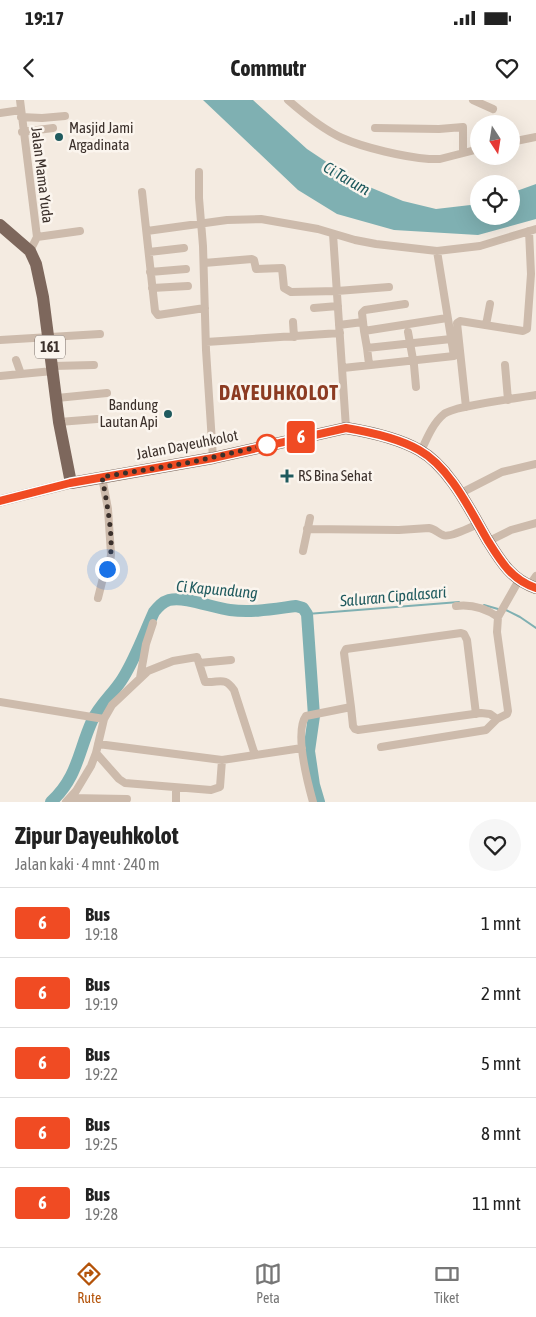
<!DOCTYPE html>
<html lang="id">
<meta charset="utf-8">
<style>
body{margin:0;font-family:"Asap Condensed",sans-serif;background:#f6f6f6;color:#222;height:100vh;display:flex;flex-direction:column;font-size:19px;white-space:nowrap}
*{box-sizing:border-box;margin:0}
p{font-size:16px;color:#767676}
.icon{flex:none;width:28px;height:28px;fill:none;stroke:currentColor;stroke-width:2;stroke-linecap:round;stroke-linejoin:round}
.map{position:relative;height:702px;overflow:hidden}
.drawer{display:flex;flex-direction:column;background:#fff;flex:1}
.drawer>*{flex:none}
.badge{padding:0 10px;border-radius:4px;font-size:18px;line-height:32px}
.needle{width:32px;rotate:168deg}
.tools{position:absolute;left:470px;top:15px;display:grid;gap:10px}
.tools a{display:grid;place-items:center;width:50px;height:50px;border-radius:50%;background:#fff;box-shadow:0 5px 20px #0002;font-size:25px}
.you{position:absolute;width:25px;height:25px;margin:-12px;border:4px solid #fff;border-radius:50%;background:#1a73e8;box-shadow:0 0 0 8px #1a73e833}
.map>.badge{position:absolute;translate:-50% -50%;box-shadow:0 0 0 2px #fff}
.round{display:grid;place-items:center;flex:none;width:52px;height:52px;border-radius:26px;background:#f6f6f6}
.headline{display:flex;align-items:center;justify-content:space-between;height:85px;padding:0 15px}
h1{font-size:24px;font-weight:700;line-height:38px}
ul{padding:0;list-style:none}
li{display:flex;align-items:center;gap:15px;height:70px;padding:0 15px;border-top:1px solid #e0e0e0}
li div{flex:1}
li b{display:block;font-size:19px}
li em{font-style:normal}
li .badge{min-width:55px;font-weight:700;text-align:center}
.status{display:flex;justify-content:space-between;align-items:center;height:35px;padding:0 25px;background:#fff;direction:ltr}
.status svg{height:14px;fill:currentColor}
header{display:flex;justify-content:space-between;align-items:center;height:65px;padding:0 15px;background:#fff;font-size:22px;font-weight:700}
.tabs{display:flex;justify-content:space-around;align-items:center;height:70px;border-top:1px solid #e0e0e0;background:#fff;font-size:14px;color:#767676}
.tabs a{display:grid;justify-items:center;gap:2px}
.tabs .current{color:#b45309}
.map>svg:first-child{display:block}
.water{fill:#7fb0b2}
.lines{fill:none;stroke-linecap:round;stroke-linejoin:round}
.stream{stroke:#7fb0b2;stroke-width:2}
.river{stroke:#7fb0b2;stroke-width:12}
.street{stroke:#cdbbac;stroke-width:8}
.secondary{stroke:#a18a7d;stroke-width:11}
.primary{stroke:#7d675c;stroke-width:12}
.line-casing{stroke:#fff;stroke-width:11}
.line{stroke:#f04b23;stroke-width:8}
.walk{stroke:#3b302b;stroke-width:5;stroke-dasharray:0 9}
.poi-dot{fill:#1f5a5e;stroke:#fbf5ee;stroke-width:2}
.stop-dot{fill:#fff;stroke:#f04b23;stroke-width:2.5}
.labels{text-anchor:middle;stroke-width:5;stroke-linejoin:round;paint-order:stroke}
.shield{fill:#fbf5ee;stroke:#756b66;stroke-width:1}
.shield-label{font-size:14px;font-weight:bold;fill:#3b302b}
.poi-label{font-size:15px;fill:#3b302b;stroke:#fbf5ee;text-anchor:start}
.street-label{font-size:15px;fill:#3b302b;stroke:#fbf5ee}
.water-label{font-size:16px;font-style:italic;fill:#1f5a5e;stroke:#fbf5ee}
.district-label{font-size:20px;font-weight:bold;letter-spacing:1px;fill:#8c3b22;stroke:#fbf5ee}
</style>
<div class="status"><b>19:17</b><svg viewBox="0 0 49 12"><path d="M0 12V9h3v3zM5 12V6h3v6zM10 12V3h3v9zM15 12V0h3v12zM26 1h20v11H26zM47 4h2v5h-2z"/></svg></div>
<header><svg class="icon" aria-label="back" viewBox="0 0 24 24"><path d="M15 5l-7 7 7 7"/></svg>Commutr<svg class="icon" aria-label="heart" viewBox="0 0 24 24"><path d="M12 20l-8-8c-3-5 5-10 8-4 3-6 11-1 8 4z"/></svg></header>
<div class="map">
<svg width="536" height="702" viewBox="0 0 536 702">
<rect width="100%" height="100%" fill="#f4ebe1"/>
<path class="water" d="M203 0H253L307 49 355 81 403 101 436 109 479 104V116H511V93L536 84V119L478 135 394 130 337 114 298 90Z"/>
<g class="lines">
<path class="stream" d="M484 505 498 509
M506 510 520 517 536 528
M307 514 459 502"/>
<path class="river" d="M51 702C78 677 78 652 92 621 99 605 114 593 123 578 136 557 144 534 154 512 158 507 162 502 169 500 185 496 213 508 230 510 252 513 273 509 296 506L303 508 307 514 314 616 309 651 314 685 319 702"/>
<path class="street" d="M20 0 37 137 30 151
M288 0C304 14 322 29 342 38 365 48 404 57 429 59H440L479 49
M473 0 493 9
M0 13 21 10
M21 17 42 18 65 16
M375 28 439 29 463 27V53
M22 32 53 28
M511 42 536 37
M199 72V98L203 146 206 250 213 358
M142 92 155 211 158 215 205 208
M147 131 227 120 261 119 318 129 355 140 376 144 437 151 480 146 536 129
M333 134 346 328
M37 137 80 131
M149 152 184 148
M204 163 252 159 254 160 256 169 282 168 284 188 291 192 337 191 389 187
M150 172 186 169
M152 188 188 186
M314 208 338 206
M293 222 294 237
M339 225 363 222
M486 225 490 204
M364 231 362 213 365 210 405 204
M408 232 414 265 416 287
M0 240 100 234
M206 242 340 233
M367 248 364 231 447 218
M16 260 21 274 53 271
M369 264 367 248 451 239
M505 265 508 300
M53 266 94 265
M343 268 454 256 437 151
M0 276 21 274
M57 298 107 293
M466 307 457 223 460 221 523 231 527 229 531 174 529 131
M59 322 97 319
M421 351C427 338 433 323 444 314 453 306 519 298 536 295
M459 394 502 372 536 364
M307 429 399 430 429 428C435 429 438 433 443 435 449 438 471 427 478 424
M489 441 511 430 536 423
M303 451 310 418
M529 486 536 476
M98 498 104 474 110 463 111 454 108 409 102 377
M456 506C472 504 485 508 498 517
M199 563 231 560
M140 578 146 544 153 523
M0 602 104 619
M351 607 344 553 346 549 461 533 464 534 467 540 476 614
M98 644 222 660 302 648
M381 647 486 630 497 619
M96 653 119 679 125 683 211 690 220 687 222 660
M176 688V702
M70 698 127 699
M66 702 76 691 91 666 96 653 104 619 112 605 148 571 173 561 197 557 205 582C220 583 224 576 234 590L255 655
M313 702C308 684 294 632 306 616L351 607 353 626 355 629 358 630 481 613 490 614 497 619 507 614 508 611 497 532 498 517 519 480"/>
<path class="secondary" d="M0 401 71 383"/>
<path class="primary" d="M0 125 30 151 36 164 43 197 59 322 71 383 213 358 346 328C370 332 398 338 419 350 450 367 471 412 488 441 501 462 512 480 536 488"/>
</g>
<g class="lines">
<g class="line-casing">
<path id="line" d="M0 401 70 383 213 358 346 328C370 332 398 338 419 350 450 367 471 412 488 441 501 462 512 480 536 488"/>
</g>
<use href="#line" class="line"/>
<path class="walk" d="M107 469C117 449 106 399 102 377L192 362 267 345"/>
</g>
<g class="poi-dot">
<circle cx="59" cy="37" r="5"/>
<circle cx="168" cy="314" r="5"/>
<path d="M284.5 368.5h5v5h5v5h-5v5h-5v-5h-5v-5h5z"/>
</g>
<circle class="stop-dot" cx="267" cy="345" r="10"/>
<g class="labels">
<rect class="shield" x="35" y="235.5" width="30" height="23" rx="4"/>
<g class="shield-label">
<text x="50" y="252">161</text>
</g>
<g class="poi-label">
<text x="69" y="33">Masjid Jami<tspan x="69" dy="17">Argadinata</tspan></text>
<text x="158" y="310" text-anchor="end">Bandung<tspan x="158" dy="17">Lautan Api</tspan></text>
<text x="298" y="381">RS Bina Sehat</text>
</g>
<g class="street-label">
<text transform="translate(42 75) rotate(83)" y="5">Jalan Mama Yuda</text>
<text transform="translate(187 345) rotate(-11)" y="5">Jalan Dayeuhkolot</text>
</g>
<g class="water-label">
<text transform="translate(347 78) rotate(30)" y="6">Ci Tarum</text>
<text transform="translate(217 489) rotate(5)" y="6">Ci Kapundung</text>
<text transform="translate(393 496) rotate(-5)" y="6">Saluran Cipalasari</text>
</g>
<g class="district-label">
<text x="279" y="300">DAYEUHKOLOT</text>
</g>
</g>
</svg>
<div class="tools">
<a><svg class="needle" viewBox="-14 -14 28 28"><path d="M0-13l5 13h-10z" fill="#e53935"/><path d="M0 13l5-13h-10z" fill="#767676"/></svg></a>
<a><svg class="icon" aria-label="locate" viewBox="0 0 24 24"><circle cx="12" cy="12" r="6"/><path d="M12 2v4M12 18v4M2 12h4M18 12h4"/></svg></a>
</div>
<div class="you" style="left:107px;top:469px"></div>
<b class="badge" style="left:301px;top:337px;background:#f04b23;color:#fff">6</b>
</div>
<section class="drawer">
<div class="headline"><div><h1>Zipur Dayeuhkolot</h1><p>Jalan kaki · 4 mnt · 240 m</p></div><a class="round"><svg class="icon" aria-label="heart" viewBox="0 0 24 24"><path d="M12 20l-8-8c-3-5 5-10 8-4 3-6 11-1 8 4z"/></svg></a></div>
<ul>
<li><span class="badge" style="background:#f04b23;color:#fff">6</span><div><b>Bus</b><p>19:18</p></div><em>1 mnt</em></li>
<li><span class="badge" style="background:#f04b23;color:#fff">6</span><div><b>Bus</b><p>19:19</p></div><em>2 mnt</em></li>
<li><span class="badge" style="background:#f04b23;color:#fff">6</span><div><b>Bus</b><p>19:22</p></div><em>5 mnt</em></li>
<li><span class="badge" style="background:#f04b23;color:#fff">6</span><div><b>Bus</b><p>19:25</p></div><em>8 mnt</em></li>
<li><span class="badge" style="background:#f04b23;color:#fff">6</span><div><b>Bus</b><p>19:28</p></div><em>11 mnt</em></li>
</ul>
</section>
<nav class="tabs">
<a class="current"><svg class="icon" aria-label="directions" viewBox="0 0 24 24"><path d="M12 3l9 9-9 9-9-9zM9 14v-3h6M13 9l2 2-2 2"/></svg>Rute</a>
<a><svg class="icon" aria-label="map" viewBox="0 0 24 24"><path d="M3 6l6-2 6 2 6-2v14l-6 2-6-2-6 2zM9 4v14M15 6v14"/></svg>Peta</a>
<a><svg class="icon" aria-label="tickets" viewBox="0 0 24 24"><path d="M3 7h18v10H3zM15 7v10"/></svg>Tiket</a>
</nav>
